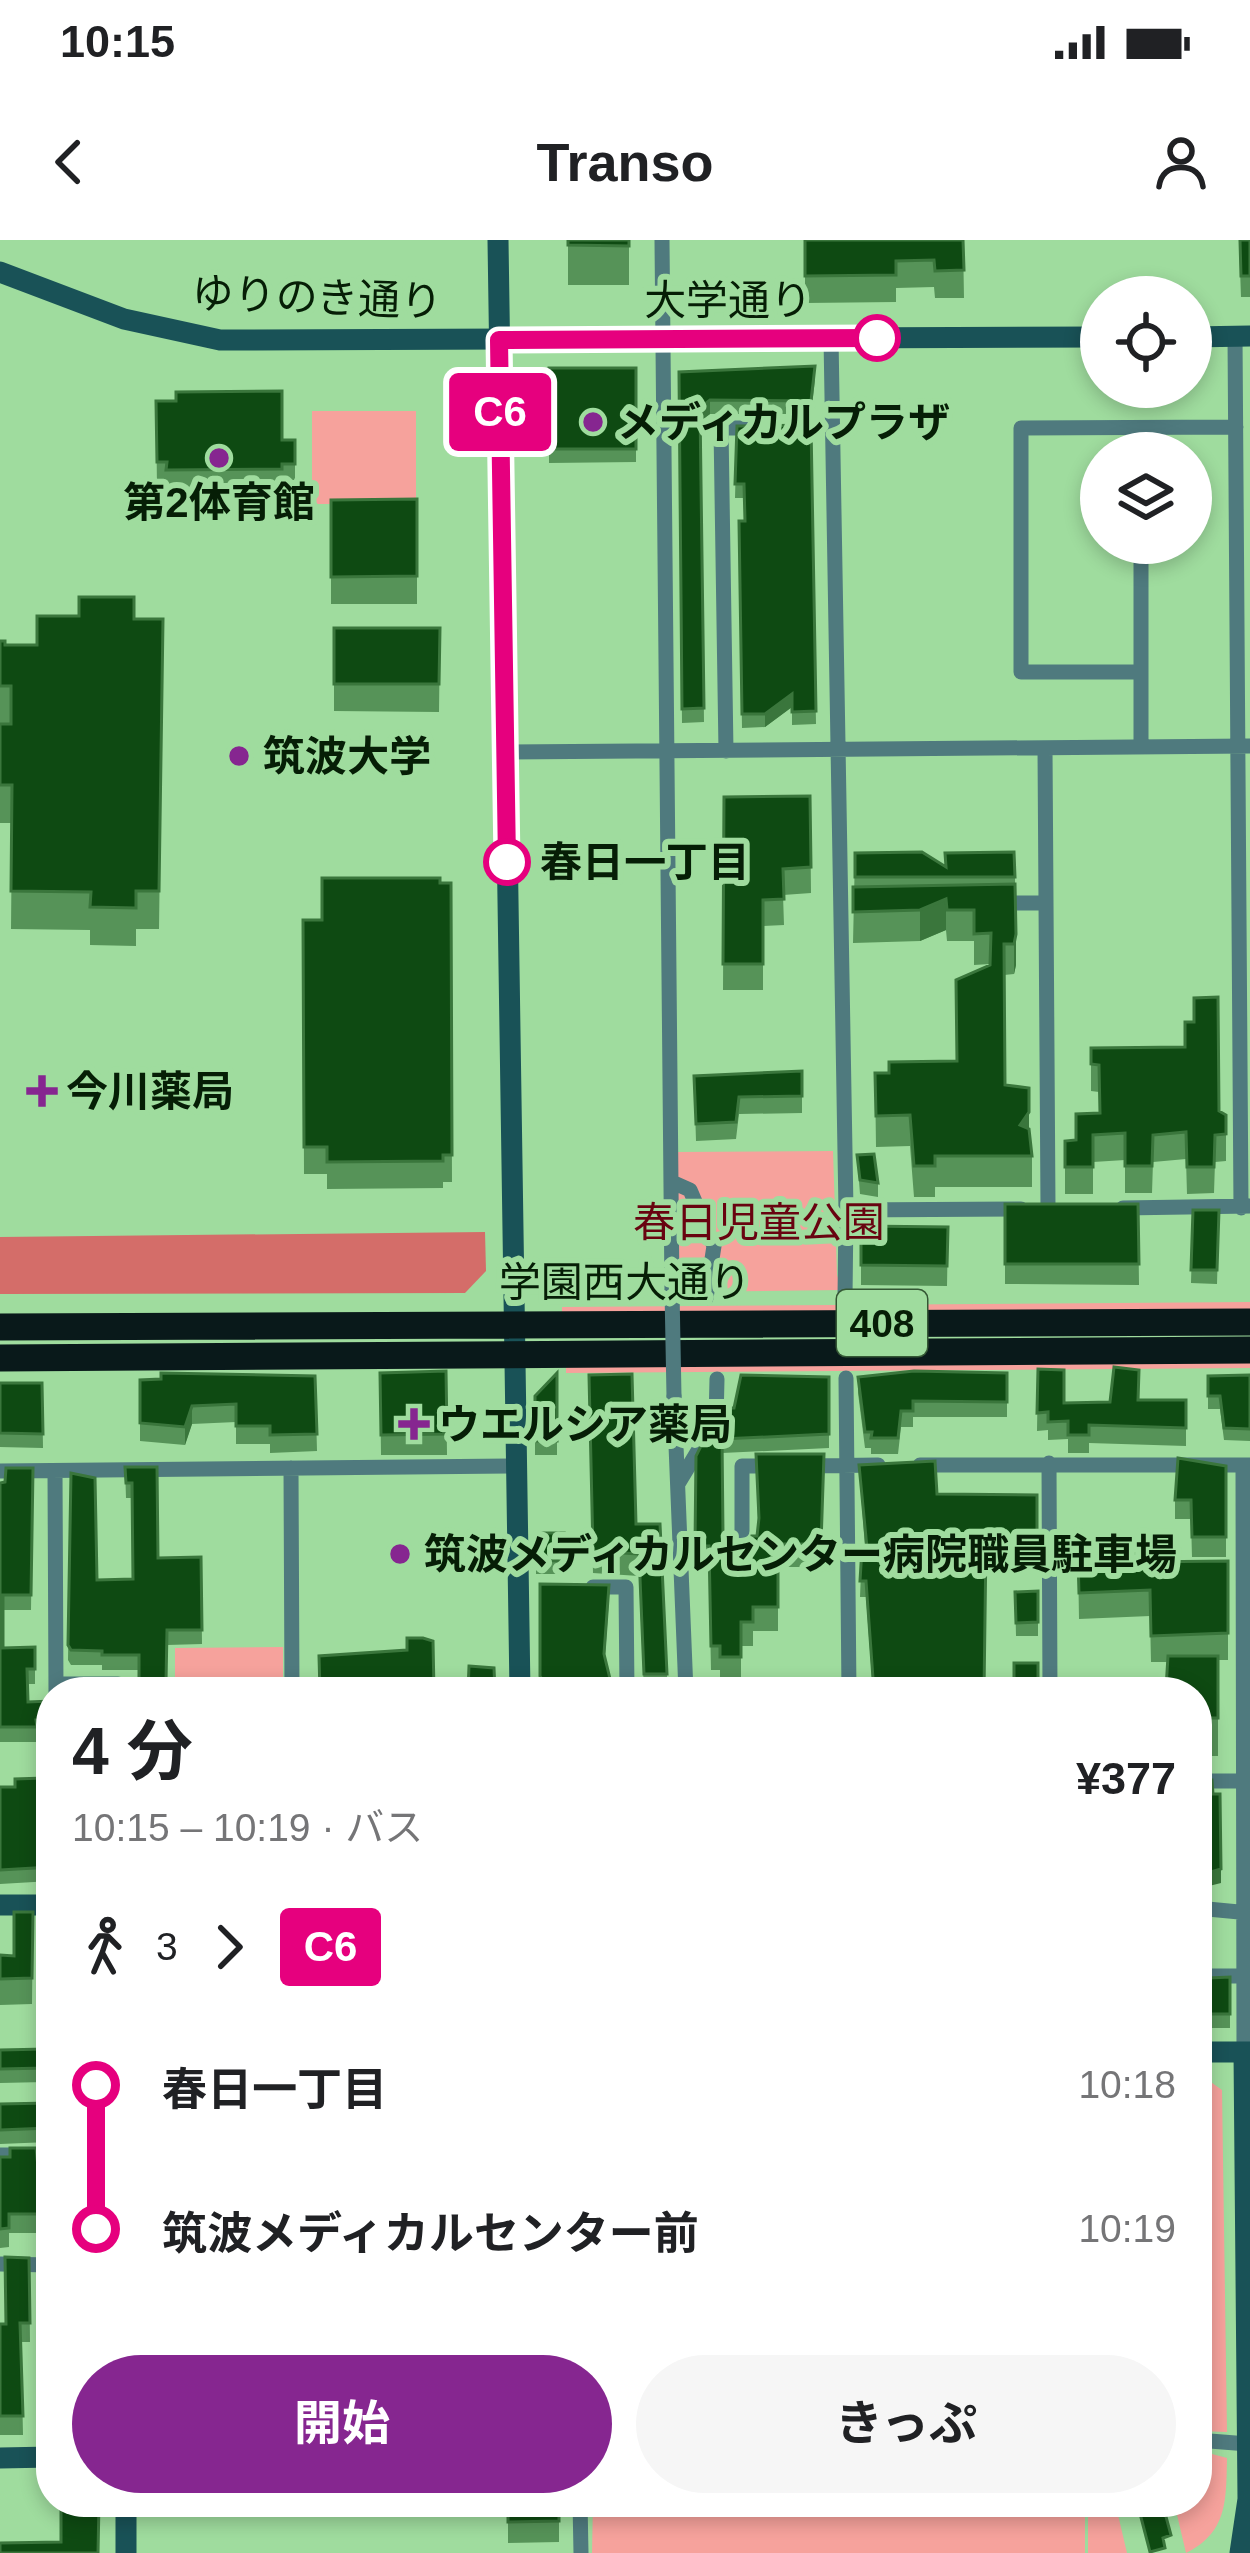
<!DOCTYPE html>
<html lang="ja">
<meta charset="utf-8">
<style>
body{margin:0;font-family:Helvetica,"Noto Sans JP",sans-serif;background:#f6f6f6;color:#202124;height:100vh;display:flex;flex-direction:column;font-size:45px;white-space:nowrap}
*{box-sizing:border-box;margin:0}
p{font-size:39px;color:#757577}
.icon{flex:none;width:66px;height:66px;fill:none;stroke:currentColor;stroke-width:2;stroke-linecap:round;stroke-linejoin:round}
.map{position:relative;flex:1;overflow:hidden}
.sheet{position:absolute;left:36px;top:1437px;width:1176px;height:840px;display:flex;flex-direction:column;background:#fff;border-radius:48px;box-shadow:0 6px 18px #0003}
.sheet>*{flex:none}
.badge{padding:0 24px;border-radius:9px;font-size:42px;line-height:78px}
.controls{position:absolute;left:1080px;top:36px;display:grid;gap:24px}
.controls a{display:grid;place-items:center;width:132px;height:132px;border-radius:50%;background:#fff;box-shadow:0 6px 18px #0003;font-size:60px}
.map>.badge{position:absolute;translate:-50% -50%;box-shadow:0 0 0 6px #fff}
.legs{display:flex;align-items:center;gap:18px;height:132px;padding:0 36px;font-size:39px}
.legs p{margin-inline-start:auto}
.summary{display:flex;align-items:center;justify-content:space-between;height:204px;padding:0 36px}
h1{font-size:66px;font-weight:700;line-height:90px}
.primary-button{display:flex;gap:24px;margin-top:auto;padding:24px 36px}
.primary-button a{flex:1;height:138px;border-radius:72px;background:#862690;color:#fff;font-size:48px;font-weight:700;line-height:138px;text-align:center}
.primary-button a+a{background:#f6f6f6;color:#202124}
ul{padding:0 36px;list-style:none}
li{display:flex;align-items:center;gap:42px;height:144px;font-size:45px}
li i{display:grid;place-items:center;width:18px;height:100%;margin:0 15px;background:currentColor}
li i::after{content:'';width:30px;height:30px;margin:-15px;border:9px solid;border-radius:50%;background:#fff}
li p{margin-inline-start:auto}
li:first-child i{background:linear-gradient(#0000 50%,currentColor 0)}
li:last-child i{background:linear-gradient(currentColor 50%,#0000 0)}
.status{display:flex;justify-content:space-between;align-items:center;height:84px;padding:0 60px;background:#fff;direction:ltr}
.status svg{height:33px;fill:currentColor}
header{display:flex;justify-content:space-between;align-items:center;height:156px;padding:0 36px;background:#fff;font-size:54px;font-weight:700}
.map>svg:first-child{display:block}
.green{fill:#f6a29c}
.forest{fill:#d46d69}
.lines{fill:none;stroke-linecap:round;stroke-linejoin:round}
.street{stroke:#4f7a7e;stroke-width:15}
.secondary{stroke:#195257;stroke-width:21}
.highway{stroke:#09191a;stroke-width:27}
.street-bridge{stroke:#4f7a7e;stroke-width:15}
.wall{fill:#569358}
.shaded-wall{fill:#3a763c}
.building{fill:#0e4a12;stroke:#3a763c;stroke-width:3}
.line-1-casing{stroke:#fff;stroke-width:27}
.line-1{stroke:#e6007e;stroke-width:18}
.stop-1-dot{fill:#fff;stroke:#e6007e;stroke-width:6}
.poi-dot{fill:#862690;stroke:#9fdc9e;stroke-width:4.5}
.labels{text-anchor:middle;stroke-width:12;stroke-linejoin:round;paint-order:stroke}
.shield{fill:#9fdc9e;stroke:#345734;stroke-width:3}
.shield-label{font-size:39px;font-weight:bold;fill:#061e06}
.street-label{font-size:42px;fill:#061e06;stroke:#9fdc9e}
.poi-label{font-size:42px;font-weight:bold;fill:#061e06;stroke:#9fdc9e;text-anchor:start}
.stop-label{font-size:42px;font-weight:bold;fill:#061e06;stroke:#9fdc9e;text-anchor:start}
.park-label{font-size:42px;fill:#680410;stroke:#9fdc9e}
</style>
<div class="status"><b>10:15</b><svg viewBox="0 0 49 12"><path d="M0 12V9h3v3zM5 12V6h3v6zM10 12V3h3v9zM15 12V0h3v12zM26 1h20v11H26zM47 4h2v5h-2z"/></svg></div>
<header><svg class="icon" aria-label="back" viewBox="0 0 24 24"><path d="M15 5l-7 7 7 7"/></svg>Transo<svg class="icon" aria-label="person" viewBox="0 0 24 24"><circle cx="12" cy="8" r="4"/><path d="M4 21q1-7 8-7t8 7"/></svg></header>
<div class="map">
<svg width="1250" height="2313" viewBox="0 0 1250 2313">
<rect width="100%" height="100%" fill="#9fdc9e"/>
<path class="green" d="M312 171H416V264H312Z
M833 911 837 1035 842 1050 679 1052 676 912Z
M1250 1062V1070L562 1075V1067Z
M1250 1120V1128L566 1133V1125Z
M283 1407V1451L175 1452V1408Z
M1197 1840H1208L1222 1850 1227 2192 1197 2191Z
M1197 2210 1227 2218C1226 2260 1228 2292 1186 2313L1174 2262H1197V2233L1212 2227 1211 2220 1197 2224Z
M593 2262H1085V2313H592Z
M1088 2262H1115L1127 2313H1088Z"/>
<path class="forest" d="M485 992 486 1031 465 1053 0 1054V997Z"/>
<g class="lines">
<path class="street" d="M662 0 672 1051
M1235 96 1241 968
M831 98 846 970 1021 969
M1140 188V213
M1141 303V507
M1141 432H1021V188L1236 187
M1045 508 1048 968
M726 511 721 188H758
M504 512 1250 506
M1000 663H1045
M672 942 690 950 714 1006 706 1058
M1123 968 1250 966
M845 1058 846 970
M846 1138 849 1452
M674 1156 686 1452
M1049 1223 1050 1452
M920 1225H1250
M1243 1225 1244 1812
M806 1226 878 1225
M291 1228 292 1452
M0 1231 517 1226
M55 1231 56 1452
M678 1244 716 1181 717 1139
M742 1291V1226H776
M593 1347H626L627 1452
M56 1444H118
M1197 1541H1248
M1197 1668 1250 1673
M1197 1736H1244
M0 1915H51
M0 2024 51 2025
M1197 2200 1248 2204
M580 2262 581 2313"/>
<path class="secondary" d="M498 0 520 1452
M0 32 124 79 220 100 1101 97
M1191 97 1250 96
M0 1665H51
M1197 1812H1250
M0 2218 51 2217
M126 2313V2262
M1240 2313 1248 2259 1244 1812"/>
<path class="highway" d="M0 1087 1250 1082
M0 1118 1250 1110"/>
<path class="street-bridge" d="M672 1051 674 1156"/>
</g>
<path class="wall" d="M568 0H629V45H568Z
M805 0H963L964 58H935L934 47 896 48V62L805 63Z
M1239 0H1250V57H1241Z
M549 128H636V222L549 223Z
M679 132 815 140 811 174H710L701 181 704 482 682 483Z
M156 161 282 200H295V251H282V256L166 257V249H157Z
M811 185 816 484 792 485V467L765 487 742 488 739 281H745L744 258H735L737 186Z
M417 259V364H331V260Z
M134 379H163L159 689H136V706L90 705V690L11 689 12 583H0V484H11H0V401L5 405H37Z
M334 388H440L439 472 334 471Z
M810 556 811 653 783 655 784 685 763 686V750H723L724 557Z
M855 613 1015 637 1016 725 1014 734 1004 735 1005 845 1029 889 1032 916V947H935V957H914L910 906 876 907 875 833H889L957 821 990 724 974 725V701H947L946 690 920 701 853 703Z
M440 643H451L452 942H443V948L327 949V934H304L303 680H322Z
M1091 808 1226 875V921L1215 922 1214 953 1187 954 1186 919 1153 922 1152 953H1125V920L1093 922V954H1065V901L1076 900 1099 873V852L1091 851Z
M802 831V873L739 874 736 899 696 901 694 836Z
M857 915 878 943V957L860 954Z
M1005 964H1138L1139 1045 1005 1044Z
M1193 970H1219L1217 1044 1191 1043Z
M861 986 948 987 947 1046 861 1045Z
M1038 1129 1064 1163 1186 1160V1206L1089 1203V1213H1068V1199L1048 1200V1190L1037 1191Z
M446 1131 447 1215H381L380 1133Z
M557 1133V1215H535V1156Z
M1007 1133V1177H913V1187H901L898 1214H871V1208H865L858 1153V1137Z
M589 1135 636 1284 667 1434V1452H644L639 1336 593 1333Z
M1250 1135V1201L1224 1200 1220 1169H1208V1136Z
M315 1136 317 1211 270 1213V1204H236V1182L192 1184 185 1205 140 1201V1140Z
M829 1137V1208L722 1213 723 1296 733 1333H751L758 1284 756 1214H824L821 1327H778V1391H753V1406H741V1441H720V1430H711L709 1330H695V1302L719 1197 734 1168Z
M0 1143H42L43 1208 0 1207Z
M859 1225 937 1254 1037 1255V1328H1014L986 1319 984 1452H873L866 1357H860L862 1308H865Z
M1226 1226V1317H1192L1191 1279H1175V1260Z
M125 1227 158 1318 201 1317 202 1404 167 1405 166 1441 139 1447V1430H102V1425H71L68 1420 71 1233 97 1340 133 1339 132 1258H126Z
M33 1228 31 1370H3V1408L35 1407V1444H27L28 1462 51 1461V1495H37V1502H0V1243L5 1242Z
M536 1293 564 1307 560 1334H536Z
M1078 1319 1136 1322 1228 1321V1420H1218V1516H1197V1452L1166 1449 1168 1422H1151L1150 1376 1079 1379Z
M540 1344 609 1359 605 1417 611 1443V1452H541L540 1450Z
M1038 1351V1396H1016L1015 1352Z
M0 1547 48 1604H51V1641L0 1644Z
M33 1672 32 1764 0 1765V1715L14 1716Z
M1230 1737V1788H1210L1209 1738Z
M45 1809V1842L0 1843V1810Z
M49 1863V1902L0 1904V1864Z
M0 1917 43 1974V1993H9V2007L0 2008Z
M29 2018 30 2102H21L23 2195H0V2084H5Z
M508 2262H559V2302L508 2303Z"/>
<path class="shaded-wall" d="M710 160V174L700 181V168Z
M792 454V467L765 487V474Z
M946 659V690L920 701V670Z
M1016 694V725L1014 734V704Z
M1029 872V903L1020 885Z
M192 1166V1184L185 1205V1187Z
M1221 1629V1643L1197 1649V1636Z"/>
<path class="building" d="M568 0H629V6L568 5Z
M805 0H963L964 30 935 31 934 20 896 21V35L805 36Z
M1240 0H1250V36H1241Z
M815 126 811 161 710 160 700 168 704 468 682 469 679 132Z
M549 128H636V209H549Z
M282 151V200H295V224H282V229L166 230 167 222H157L156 161H176V152Z
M811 185 816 471 792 472V454L765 474H742L739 281H745L744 244H735L737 186Z
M417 259V336L331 337V260Z
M79 357H134V379H163L159 651H136V668L90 667 91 652 11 651 12 545H0V484H11V446H0V401H5V405H37V376H79Z
M334 388H440L439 444H334Z
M810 556 811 627 783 629 784 659 763 660V724H723L724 557Z
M922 612 946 627 945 613 1014 612 1015 637H855V613Z
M322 638H440V643H451L452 915H443V921L327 922V907H304L303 680H322Z
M1015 644 1016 694 1014 704H1004L1005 845 1029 848V872L1020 885 1029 889 1032 916H935V926H914L910 875 876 876 875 833H889V822L957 821 956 740 990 725 991 693 974 694V670H947L946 659 920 670 853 672V647Z
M1218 757 1219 871 1226 875V894L1215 895 1214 927H1187L1186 892 1153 895 1152 926H1125V893L1093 895V927H1065V901L1076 900V874L1100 873 1099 825 1091 824V808L1185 807V782H1194V758Z
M802 831V856L739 857 736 882 696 884 694 836Z
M874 914 878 943 860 940 857 915Z
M1005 964H1138L1139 1024H1005Z
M1193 970H1219L1217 1030H1191Z
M861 986 948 987 947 1026 861 1025Z
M1114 1127 1139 1130 1138 1160H1186V1188L1089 1185V1195H1068V1181L1048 1182V1172L1037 1173 1038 1129 1064 1130V1163L1110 1162Z
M446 1131 447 1194 381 1195 380 1133Z
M914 1131 1007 1133V1162L913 1161V1171H901L898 1198H871L872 1192H865L858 1137Z
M161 1133 315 1136 317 1194 270 1195V1186H236V1164L192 1166 185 1187 140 1183V1140L161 1139Z
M557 1133V1201H535V1156Z
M632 1134 636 1284H660L667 1434H644L639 1314 593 1311 589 1135Z
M741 1135 829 1137V1194L722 1199V1197H719V1185L728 1168H734Z
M1250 1135V1189L1224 1188 1220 1156H1208V1136Z
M0 1143H42L43 1194 0 1193Z
M706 1196 722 1197 723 1296H730L733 1333H751L752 1296H757L759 1278 756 1214H824L821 1304H778V1367H753V1382H741V1417H720V1406H711L709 1306H695L696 1216Z
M1178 1218 1226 1226V1297H1192L1191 1260H1175Z
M935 1221 937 1254 1037 1255V1311L1014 1312 986 1303 984 1452H874L866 1341H860L862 1308H867L859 1225Z
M125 1227H157L158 1318 201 1317 202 1390H167L166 1441 272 1440V1452H65V1446L139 1447V1415H102V1411L71 1410 68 1405 71 1233 95 1238 97 1340 133 1339 132 1243H126Z
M6 1228H33L31 1355H3V1408L35 1407V1429H27L28 1462 51 1461V1480H36L37 1487H0V1243L5 1242Z
M536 1293H564L560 1321 536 1320Z
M1099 1308 1136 1309V1322L1228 1321V1393L1151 1396 1150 1350 1079 1353 1078 1319H1099Z
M540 1344 609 1345 604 1414 611 1443 543 1441 540 1436Z
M1038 1351V1382L1016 1383 1015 1352Z
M407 1398H423L433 1401 434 1452H320L319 1416 407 1410Z
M1168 1416H1218V1478H1197V1452H1103V1449H1166Z
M1014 1423H1038V1452H1014Z
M469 1426 494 1428 495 1452H468Z
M44 1538 48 1604H51V1627L0 1630V1547H15V1539Z
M1197 1540H1212L1213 1554H1220L1221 1629 1197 1636Z
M14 1672H33L32 1738 0 1739V1715L14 1716Z
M1230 1737V1774H1210L1209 1738Z
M45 1809V1828L0 1829V1810Z
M49 1863V1888L0 1890V1864Z
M10 1908H36L43 1974H9V1988L0 1989V1917H10Z
M5 2017 29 2018 30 2083H20L23 2176H0V2084H6Z
M61 2262H99L98 2313H0V2303L61 2302Z
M508 2262H559V2281L508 2282Z
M1137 2262H1162L1171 2295 1163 2298 1165 2308 1150 2312Z"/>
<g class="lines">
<g class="line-1-casing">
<path id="line-1" d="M507 622 499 100 877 98"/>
</g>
<use href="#line-1" class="line-1"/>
</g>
<g class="stop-1-dot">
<circle cx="877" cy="98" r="21"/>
<circle cx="507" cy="622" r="21"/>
</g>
<g class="poi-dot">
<circle cx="593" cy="182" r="12"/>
<circle cx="219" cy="218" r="12"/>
<circle cx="239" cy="516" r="12"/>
<path d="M36 833h12v12h12v12h-12v12h-12v-12h-12v-12h12z"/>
<path d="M408 1166h12v12h12v12h-12v12h-12v-12h-12v-12h12z"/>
<circle cx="400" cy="1314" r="12"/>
</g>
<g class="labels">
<rect class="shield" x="837" y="1050" width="90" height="66" rx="9"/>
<g class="shield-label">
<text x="882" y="1097">408</text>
</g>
<g class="street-label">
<text transform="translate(317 57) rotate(2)" y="15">ゆりのき通り</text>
<text x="728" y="75">大学通り</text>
<text x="625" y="1057">学園西大通り</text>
</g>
<g class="poi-label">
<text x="617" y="197">メディカルプラザ</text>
<text x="219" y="277" text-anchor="middle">第2体育館</text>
<text x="263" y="531">筑波大学</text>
<text x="66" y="866">今川薬局</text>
<text x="438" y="1199">ウエルシア薬局</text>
<text x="424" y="1329">筑波メディカルセンター病院職員駐車場</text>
</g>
<g class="stop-label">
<text x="540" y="637">春日一丁目</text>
</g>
<g class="park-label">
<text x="759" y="997">春日児童公園</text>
</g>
</g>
</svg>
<div class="controls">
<a><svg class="icon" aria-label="locate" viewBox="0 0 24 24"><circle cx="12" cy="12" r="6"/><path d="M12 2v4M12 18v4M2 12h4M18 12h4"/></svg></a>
<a><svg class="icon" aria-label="layers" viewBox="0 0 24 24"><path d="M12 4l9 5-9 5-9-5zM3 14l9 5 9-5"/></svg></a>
</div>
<b class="badge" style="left:500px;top:172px;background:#e6007e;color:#fff">C6</b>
<section class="sheet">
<div class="summary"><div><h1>4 分</h1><p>10:15 – 10:19 · バス</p></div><b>¥377</b></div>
<div class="legs"><svg class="icon" aria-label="walk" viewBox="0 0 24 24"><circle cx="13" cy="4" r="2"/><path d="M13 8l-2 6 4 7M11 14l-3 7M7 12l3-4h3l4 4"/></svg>3<svg class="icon" aria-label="forward" viewBox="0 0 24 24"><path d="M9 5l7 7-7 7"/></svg><b class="badge" style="background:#e6007e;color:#fff">C6</b></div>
<ul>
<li><i style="color:#e6007e"></i><b>春日一丁目</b><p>10:18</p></li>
<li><i style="color:#e6007e"></i><b>筑波メディカルセンター前</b><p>10:19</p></li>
</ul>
<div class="primary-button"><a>開始</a><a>きっぷ</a></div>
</section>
</div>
